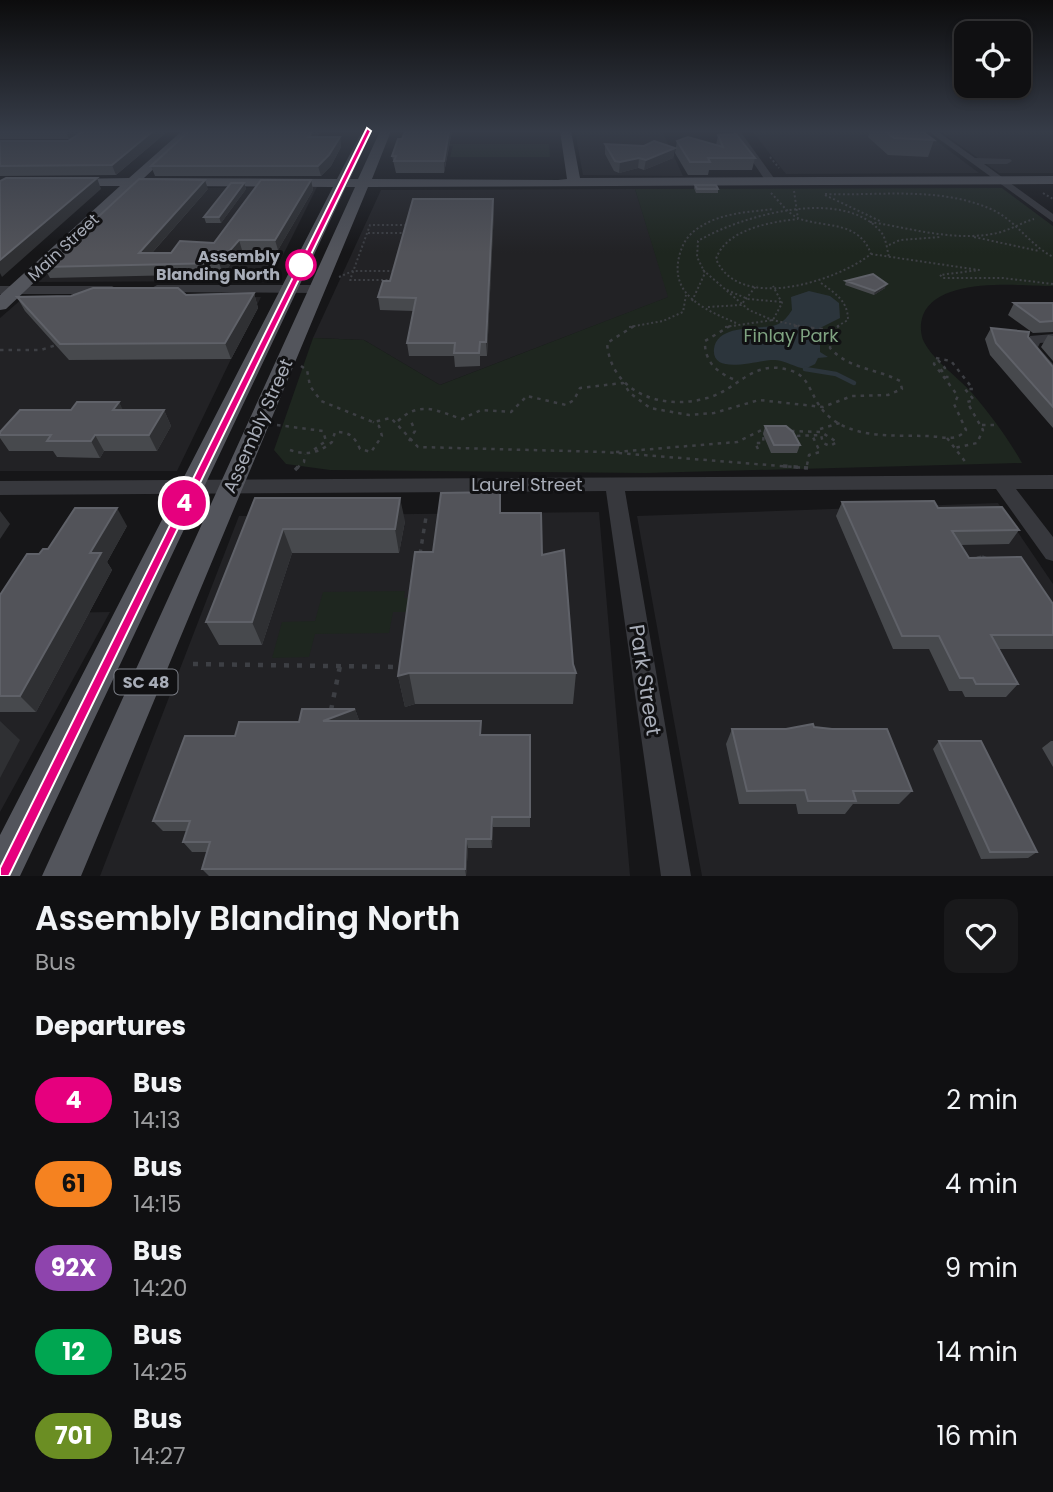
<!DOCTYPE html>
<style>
body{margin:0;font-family:Poppins,sans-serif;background:#19191b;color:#f1f3f6;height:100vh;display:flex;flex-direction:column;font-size:26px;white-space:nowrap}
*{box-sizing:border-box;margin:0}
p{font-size:23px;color:#9c9d9f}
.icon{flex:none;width:38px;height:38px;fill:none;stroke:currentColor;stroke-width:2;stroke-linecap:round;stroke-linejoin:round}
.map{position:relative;height:876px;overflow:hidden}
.panel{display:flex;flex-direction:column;background:#101012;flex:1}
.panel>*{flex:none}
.badge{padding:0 14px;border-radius:23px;font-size:24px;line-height:46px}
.tools{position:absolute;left:954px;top:21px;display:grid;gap:14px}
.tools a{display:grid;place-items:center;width:77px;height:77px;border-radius:14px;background:#101012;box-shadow:0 4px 10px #0003,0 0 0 2px #303032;font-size:35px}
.map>.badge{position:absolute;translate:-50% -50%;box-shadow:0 0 0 4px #fff}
h2{padding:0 35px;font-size:26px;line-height:63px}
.round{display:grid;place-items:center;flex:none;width:74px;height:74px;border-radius:14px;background:#19191b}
.headline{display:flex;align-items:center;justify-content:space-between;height:119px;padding:0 35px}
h1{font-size:33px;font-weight:600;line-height:52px}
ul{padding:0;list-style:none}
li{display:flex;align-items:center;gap:21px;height:84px;padding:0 35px}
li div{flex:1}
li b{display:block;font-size:26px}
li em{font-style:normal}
li .badge{min-width:77px;font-weight:700;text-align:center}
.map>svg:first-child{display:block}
.built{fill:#222225}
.green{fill:#1e261f}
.water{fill:#2c353c}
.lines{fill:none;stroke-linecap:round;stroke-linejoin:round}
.stream{stroke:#2c353c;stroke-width:4.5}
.path-far3{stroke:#3d3f44;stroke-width:2;stroke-dasharray:2 2.5;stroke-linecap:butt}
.path-far2{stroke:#3d3f44;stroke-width:2.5;stroke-dasharray:3.5 5;stroke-linecap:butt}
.path-far1{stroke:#3d3f44;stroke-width:3.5;stroke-dasharray:4.5 6;stroke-linecap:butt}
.path{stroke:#3d3f44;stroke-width:4.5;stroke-dasharray:5 8;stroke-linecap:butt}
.minor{fill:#37383d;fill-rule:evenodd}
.major{fill:#53555c;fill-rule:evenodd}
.wall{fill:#47494d}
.shaded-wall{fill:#2f3033}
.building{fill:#525359;stroke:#5f6168;stroke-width:2}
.line{fill:#e6007e;stroke:#fff;stroke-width:2}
.stop-dot{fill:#fff;stroke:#e6007e;stroke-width:3.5}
.labels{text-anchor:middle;stroke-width:6;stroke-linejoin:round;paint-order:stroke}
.far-street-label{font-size:16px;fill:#a8adb8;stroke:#111113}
.far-stop-label{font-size:16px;font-weight:bold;fill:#a8adb8;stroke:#111113;text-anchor:end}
.shield{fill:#111113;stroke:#7b7e86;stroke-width:2}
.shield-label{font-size:16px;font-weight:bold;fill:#a8adb8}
.park-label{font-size:18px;fill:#7fa381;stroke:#111113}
.street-label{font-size:18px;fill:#a8adb8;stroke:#111113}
.near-street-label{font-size:21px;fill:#a8adb8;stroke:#111113}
</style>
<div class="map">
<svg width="1053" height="876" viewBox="0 0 1053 876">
<rect width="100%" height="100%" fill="#161618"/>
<path class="built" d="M575 131H662L683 176 583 175Z
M752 131H923L979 173 786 174Z
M940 131H1053V173H999Z
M317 187 270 281 38 282 138 188Z
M635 189 669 297 440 385 364 340 313 338 381 190Z
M261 297 177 471H0V318L23 298Z
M998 503 1053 584V876H702L637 516Z
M599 512 630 876H100L239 516Z
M110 612 0 812V614Z"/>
<path class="green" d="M441 144H549L550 157H450L453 146Z
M1002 188 1053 226V286C1018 286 940 276 923 315 920 323 920 334 924 342 934 361 958 377 972 393 990 414 1008 438 1022 463L646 473 330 470 286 464 274 450 313 338 364 340 440 385 668 297 635 189Z
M405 591 404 598H409L407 612H393L389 633 315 634 309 657 272 658 282 622 315 621 323 592Z"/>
<path class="water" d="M809 291 830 296 839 303 840 318 820 328V352L828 357 818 358 815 364 805 369C795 367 786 361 775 360 760 359 711 377 714 349 717 323 761 330 776 325 784 322 788 316 792 310L791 297Z"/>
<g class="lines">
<path class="stream" d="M805 369 836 374 854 383"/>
<path class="path-far3" d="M770 157 779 168
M794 191 798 219
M771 193C780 202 788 214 800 219 828 228 859 221 871 254 837 281 739 313 716 259 726 229 771 222 798 219
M1043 193 1053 199
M825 194C880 196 941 186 993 210 1016 221 1030 245 1053 257
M825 195 882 222
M870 222C910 228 951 241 992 234 1007 232 1020 223 1034 219
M368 233H407
M974 237 1039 251
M889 245 900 240 941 237
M871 254 979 270 940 275 943 278H1003L1053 284
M703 270 749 310 772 320 805 327
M339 277 353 271H394
M392 280H350L370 225H407
M821 283C835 293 848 301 848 320L836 327
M727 290 748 299 782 302
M692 301 705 273 697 257 698 241C740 216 843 186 881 232 886 238 887 249 889 257
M708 307 741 305 757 285
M736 323C706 310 670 296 679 257 682 244 688 234 700 227 721 213 749 212 773 209
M629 327 663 321 683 312 686 295
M725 327 773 320 782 303 773 286"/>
<path class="path-far2" d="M634 326 607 343C611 393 662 411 707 398 738 390 752 359 789 370 808 375 809 390 819 405 842 440 890 435 927 436 941 436 956 443 966 430L954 404 958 396 934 364 935 358
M730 326 705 341C704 363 719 374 738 381
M794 326 832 330
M0 350H41L56 345
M936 358 951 361 973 389H965L974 400 967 402 983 430 977 443 954 448
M938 360 945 368H940L946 377H952
M301 366 307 370 310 386 321 401 373 422 391 418 418 447 605 452 806 468
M398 421C420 400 437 411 462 419L481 410 511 412 527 396 566 405 574 400 580 388 623 383 630 393 650 408 689 415 714 413 759 400 823 407 852 396 888 395 902 389 900 381C876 368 850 370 830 348L832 330 839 326
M277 425 323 431 326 441 312 451
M982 425H994
M820 429 840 423
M791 431 821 432 837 442 830 446 823 443 821 435 794 436
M947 438 967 464
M409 441 415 431 410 419
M758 449 755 443H763L764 432
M290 450C306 456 319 453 332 442L335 432C350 432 354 436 360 449L371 452 382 436 379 426 373 422
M616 452 737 442 766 428 778 427
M807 465 809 455 820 452 812 435
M297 468 304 462 305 454"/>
<path class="path-far1" d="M783 466 808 468
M295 470 299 466
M420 554 426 517
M982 557 993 561 995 569 979 564 978 558Z"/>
<path class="path" d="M193 664 400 667
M331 710 340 666"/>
<path class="minor" d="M732 131H740L776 181 775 183H767Z
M928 131H937L975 158 1010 159 1012 161 1007 164H984L1053 214V222Z
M157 285H317L324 289 317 293 152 292 150 289Z
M0 286H112L119 290 112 294H0Z
M1053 334V342L1040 343 1038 347 1053 364V379L1047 377 1023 347 1030 336Z
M1053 475V489H1016L1053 537V561L1046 559 996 489 625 491 691 876H661L606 491 0 495V481Z"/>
<path class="major" d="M182 131H194L144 178 337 179 362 131H372L350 179H358L380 131H391L372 179 558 180 567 179 560 131H571L580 178 1053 176V184L368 187 81 876H42L355 187H346L20 876H0V835L333 187 136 186 6 309 0 310V295L120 186H70L63 182 65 179 129 178Z"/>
</g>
<path class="wall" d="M0 131H168L116 175 0 176V141H68L69 139H0Z
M189 131H321L317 137H340L341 147 331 166 321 176H155L151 166Z
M452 131 444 173H396L392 156Z
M870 131H922L934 140 928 157 888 155 868 137Z
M718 135 755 158 752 170H709L708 175H688L675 153 677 141 716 145Z
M605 144 675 148 673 158 644 170 638 168 619 173 614 171 605 154Z
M311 180 313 190 278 250H242L223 274 50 278 44 267 208 189 152 253H171L214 243Z
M244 183 246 189 221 223H206L204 217Z
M695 185 718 189V193H696L694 188Z
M494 210 487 356H480V366L455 367 454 356H409L407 343 414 311 380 310 378 297 390 281Z
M846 281 885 288 874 295 845 285Z
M254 293 258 308 231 359 69 360 25 311 17 297Z
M1014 303H1053V332L1033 333 1008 315Z
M991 328 1028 337 1053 367V428L990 355 985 339Z
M1048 335 1053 336V361L1041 347Z
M119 402 122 410H164L171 426 157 451H104L100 458 57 457 53 451H9L0 438V432L71 410Z
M765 426 800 445 797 453H771L763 434Z
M255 498 405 521 399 553H292L262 645H219L206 622Z
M842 502 938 508 1019 530 1009 544 960 545 969 558 1053 604V649H999L1018 684 1006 697H965L962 691H949L929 649H893L836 516Z
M501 513 542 555 573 664 576 673 573 704H415L405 707 398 676 433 552Z
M127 526 107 562 112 570 36 712H0V595L39 554 48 549Z
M355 709 359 720 356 721 482 735H530V827H493L492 848H468L466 876H209L202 869 207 852H192L183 842 187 831H163L153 821 235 736Z
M814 727 912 791 899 804H853L845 814H798L796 804H739L726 744 732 729H786Z
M939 741 1037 852 1028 858 981 859 933 749Z
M1051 741H1053V767L1042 748Z"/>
<path class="shaded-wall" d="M65 131H84L69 139Z
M153 131H168L116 175 112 165Z
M313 131H321L310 147 308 137Z
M449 131H452L444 173V161Z
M340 137 341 147 331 166 321 176 318 166Z
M675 148 673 158 644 170 646 160Z
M639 158 638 168 619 173 620 162Z
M97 178 101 189 2 277 0 273V260Z
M205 180 208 189 143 263 139 253Z
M311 180 313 190 278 250 275 240Z
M244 183 246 189 221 223 219 217Z
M493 199 494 210 487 356 486 342Z
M239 240 242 250 223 274 219 263Z
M887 284 885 288 874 295 875 291Z
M254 293 258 308 231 359 225 343Z
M119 402 127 418 113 410Z
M164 410 171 426 157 451 149 435Z
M95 435 104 451 100 458 91 441Z
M400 498 405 521 399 553 395 529Z
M117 508 127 526 107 562 112 570 36 712 20 696 90 553Z
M0 511 10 524 0 539Z
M283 529 292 553 262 645 252 622Z
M409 673 415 704 405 707 398 676Z
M355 709 359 720 328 733 323 721Z
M0 721 20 740 0 778Z
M492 817 493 827 492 848 491 839Z
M466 839 468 848 466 876 465 869Z"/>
<path class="building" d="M84 131H153L112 165 0 166V141H68Z
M189 131H313L308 137H340L329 155 318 166H151Z
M405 131H449L444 161H394L396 156H392L398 139H402Z
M885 131H922L934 140 894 138Z
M736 134 755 158H708L710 162H690L677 141 688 137 723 147 718 135Z
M654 141 675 148 646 160 639 158 620 162 615 161 605 144 644 146Z
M6 178H97L0 260V181Z
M139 179 205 180 139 253H171L180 241 214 243 261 180H311L275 240H239L219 263 44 267Z
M231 183H244L219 217H204Z
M695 185H716L718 189H697Z
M413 199H493L486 342H480L479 353H454L455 343H407L416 298 378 297 383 281H390Z
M873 274 887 284 875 291 846 281Z
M93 288H178L186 295 254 293 225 343 60 344 17 297 71 296Z
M1014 303H1053V321L1040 322Z
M991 328 1029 332 1028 337 1053 367V407L996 343Z
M77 402H119L113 410H164L149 435H95L91 441H47L51 435H0V432L20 410H71Z
M765 426H786L793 432 800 445H774Z
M500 492V513H541L542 555 564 550 573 664 576 673H409L398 676 415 552H433L441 493Z
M255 498H400L395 529H283L252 622H206Z
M934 501 938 508 1002 507 1019 530 952 531 969 558 1021 557 1053 604V635H991L1018 684H976L973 678H960L939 636H902L842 502Z
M75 508H117L90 553H101L20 696H0V595L27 554H39L43 549H48Z
M302 709H355L323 721H481L480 735H530V817H492L491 839H466L465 869H202L210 842H183L190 821H153L185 736H235L239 722H299Z
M813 724 814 727 832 729H887L912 791H853L856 801H808L805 790 747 791 732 729H786Z
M939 741H981L1037 852H990Z"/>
<linearGradient id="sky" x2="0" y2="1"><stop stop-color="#0c0c0d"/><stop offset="0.52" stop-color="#363c48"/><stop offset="1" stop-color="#363c48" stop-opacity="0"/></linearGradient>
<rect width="1053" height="253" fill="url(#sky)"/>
<path class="line" d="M367 128 371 131 9 876H0V868Z"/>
<circle class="stop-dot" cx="301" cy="265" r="14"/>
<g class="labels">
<g class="far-street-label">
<text transform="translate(63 247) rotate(-43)" y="6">Main Street</text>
</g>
<g class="far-stop-label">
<text x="280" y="262">Assembly<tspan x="280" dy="18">Blanding North</tspan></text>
</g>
<rect class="shield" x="114.5" y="669.5" width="63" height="25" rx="5"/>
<g class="shield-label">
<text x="146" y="688">SC 48</text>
</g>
<g class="park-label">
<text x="791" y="342">Finlay Park</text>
</g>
<g class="street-label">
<text transform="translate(258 426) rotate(-66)" y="6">Assembly Street</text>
<text x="527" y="491">Laurel Street</text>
</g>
<g class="near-street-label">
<text transform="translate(645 680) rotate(81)" y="7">Park Street</text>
</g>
</g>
</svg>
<div class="tools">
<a><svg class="icon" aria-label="locate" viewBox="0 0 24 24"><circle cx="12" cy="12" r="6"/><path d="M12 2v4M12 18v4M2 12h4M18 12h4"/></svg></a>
</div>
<b class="badge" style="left:184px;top:503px;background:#e6007e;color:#fff">4</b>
</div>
<section class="panel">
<div class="headline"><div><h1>Assembly Blanding North</h1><p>Bus</p></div><a class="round"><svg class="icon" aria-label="heart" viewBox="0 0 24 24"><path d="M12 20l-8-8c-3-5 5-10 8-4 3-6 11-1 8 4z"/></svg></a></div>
<h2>Departures</h2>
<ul>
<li><span class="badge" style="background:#e6007e;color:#fff">4</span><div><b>Bus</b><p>14:13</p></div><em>2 min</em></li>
<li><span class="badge" style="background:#f58220;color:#111">61</span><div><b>Bus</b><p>14:15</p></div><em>4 min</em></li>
<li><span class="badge" style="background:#8e44ad;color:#fff">92X</span><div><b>Bus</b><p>14:20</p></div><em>9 min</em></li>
<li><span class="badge" style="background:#00a651;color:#fff">12</span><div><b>Bus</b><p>14:25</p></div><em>14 min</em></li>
<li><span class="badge" style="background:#6b8e23;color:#fff">701</span><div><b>Bus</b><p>14:27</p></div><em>16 min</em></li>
</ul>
</section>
